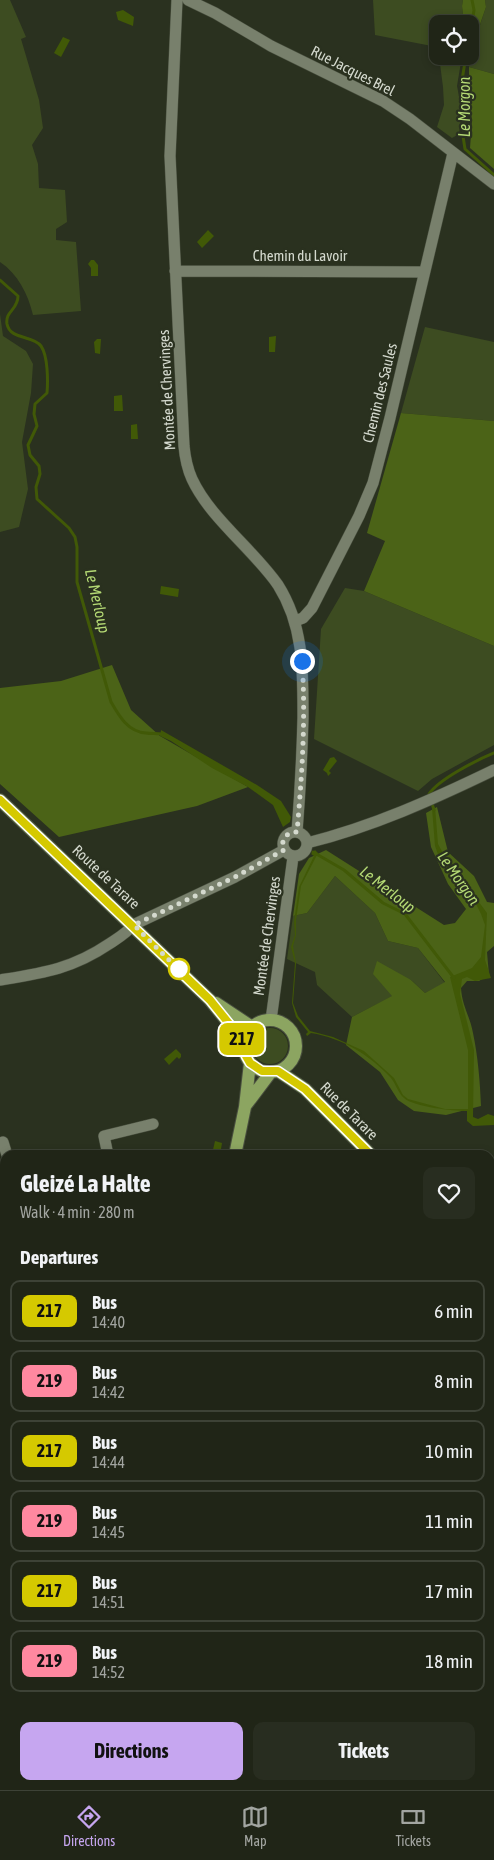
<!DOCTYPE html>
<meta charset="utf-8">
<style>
body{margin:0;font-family:"Asap Condensed",sans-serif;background:#282d20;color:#f1f3f6;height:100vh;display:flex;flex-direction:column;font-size:19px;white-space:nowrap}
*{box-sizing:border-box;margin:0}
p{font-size:16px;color:#a2a5a1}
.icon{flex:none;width:28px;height:28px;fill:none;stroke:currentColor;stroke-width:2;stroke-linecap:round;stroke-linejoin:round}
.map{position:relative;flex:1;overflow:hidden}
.side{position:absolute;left:0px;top:1150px;width:495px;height:640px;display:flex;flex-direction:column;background:#202517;border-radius:15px 15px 0 0;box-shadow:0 2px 8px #0003,0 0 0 1px #3d4236}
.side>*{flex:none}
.badge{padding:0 10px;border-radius:8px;font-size:18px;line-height:32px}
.tools{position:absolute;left:429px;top:15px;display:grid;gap:10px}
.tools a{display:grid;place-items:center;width:50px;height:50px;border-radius:10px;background:#202517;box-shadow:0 2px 8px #0003,0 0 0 1px #3d4236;font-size:25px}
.you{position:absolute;width:25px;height:25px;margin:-12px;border:4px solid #fff;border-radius:50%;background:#1a73e8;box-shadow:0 0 0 8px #1a73e833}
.map>.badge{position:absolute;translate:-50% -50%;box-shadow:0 0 0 2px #fff}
h2{padding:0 20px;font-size:19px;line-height:45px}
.round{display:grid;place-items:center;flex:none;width:52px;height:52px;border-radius:10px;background:#282d20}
.headline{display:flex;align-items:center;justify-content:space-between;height:85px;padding:0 20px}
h1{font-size:24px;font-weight:700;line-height:38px}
.cta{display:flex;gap:10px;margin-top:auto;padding:10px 20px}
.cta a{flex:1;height:58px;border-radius:10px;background:#c6a6f0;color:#111;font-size:20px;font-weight:700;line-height:58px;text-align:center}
.cta a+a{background:#282d20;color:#f1f3f6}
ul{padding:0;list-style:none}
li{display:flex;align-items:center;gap:15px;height:62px;margin:0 10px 8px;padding:0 10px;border:2px solid #3d4236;border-radius:10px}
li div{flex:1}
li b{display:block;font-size:19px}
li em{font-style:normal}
li .badge{min-width:55px;font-weight:700;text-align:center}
.tabs{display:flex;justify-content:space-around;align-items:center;height:70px;border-top:1px solid #3d4236;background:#202517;font-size:14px;color:#a2a5a1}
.tabs a{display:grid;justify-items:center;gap:2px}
.tabs .on{color:#c6a6f0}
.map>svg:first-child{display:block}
.green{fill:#3d4c21}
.forest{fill:#4b6317}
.water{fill:#415907}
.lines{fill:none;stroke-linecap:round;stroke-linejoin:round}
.stream{stroke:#415907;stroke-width:3}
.minor-casing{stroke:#494f3f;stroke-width:12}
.major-casing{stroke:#494f3f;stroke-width:14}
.minor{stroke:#78806c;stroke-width:11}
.major{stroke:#8ca561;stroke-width:12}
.line-casing{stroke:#fff;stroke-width:11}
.line{stroke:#d5c900;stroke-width:8}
.walk{stroke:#d4d9ce;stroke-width:5;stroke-dasharray:0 9}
.stop-dot{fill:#fff;stroke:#d5c900;stroke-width:2.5}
.labels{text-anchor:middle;stroke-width:4.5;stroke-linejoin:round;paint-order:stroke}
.street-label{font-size:15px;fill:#d4d9ce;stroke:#2a311f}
.water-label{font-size:16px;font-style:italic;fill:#b4d974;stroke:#2a311f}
</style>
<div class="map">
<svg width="494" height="1790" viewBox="0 0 494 1790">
<rect width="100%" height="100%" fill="#2a311f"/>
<path class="green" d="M0 0H10L26 37 21 39 39 100 43 128 32 145 38 164 39 188 65 190 67 222 56 229V240L76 242 81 311 33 315C28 294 18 274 0 262Z
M373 0H463L462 6 464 24H438L437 47 375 35Z
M485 0H494V74L469 67 472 49 486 7Z
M439 56H462L457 86 462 111 459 134 452 138 437 127 444 105 443 87Z
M0 314 3 336 26 351 33 364 31 393 22 442 28 489 19 527 0 532Z
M425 327 494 342V421L401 413Z
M345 588 364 591 494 646V745L432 779 418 791 314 739 321 629Z
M335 876 375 913 388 941 418 948 445 983 425 993 411 980 374 974 393 996 352 1017 317 985 315 972 287 959 293 916 307 913Z
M252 1046a18 18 0 1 1 36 0a18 18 0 1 1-36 0Z
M5 1598V1784L0 1788V1603Z
M77 1785H99L100 1790H81Z"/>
<path class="forest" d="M463 0H485L486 7 475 39 470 35V24H464L462 6Z
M469 67 494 74V169L470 148 472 121 469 88Z
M401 413 494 421V646L364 591 385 541 367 533Z
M112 665 131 710 160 736 248 787 197 806 59 837 0 784V688L61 681Z
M437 807 448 852 474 876 487 902 494 903V946L487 952 489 975 479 981H467L461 988C462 1006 470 1016 473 1033 478 1057 480 1081 481 1106L446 1115 414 1111 398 1100 380 1072 346 1045 352 1017 392 996 373 974 377 961 411 980 425 993 445 982 418 948 388 941 375 913 335 876 307 913 293 916 299 874 309 858 326 850 444 925 455 923 466 909 448 884 431 847 426 813Z"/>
<path class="water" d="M123 10 134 17 133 26 118 20 116 12Z
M63 37 70 40 61 57 54 53Z
M208 230 214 236 202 248 197 242Z
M91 260H94L98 265V276H91V268L88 264Z
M276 336 275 352H269V337Z
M97 339H101L100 354 95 353 94 342Z
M122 395 123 411H114V396Z
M137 424 138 439H131V425Z
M161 586 179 589 178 597 160 594Z
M161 730 257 785 281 801 291 817 290 822 283 827 273 805 248 787 212 768 171 741 160 736Z
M334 757 337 761 329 771 331 773 328 776 327 773 323 770 330 758Z
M435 807 438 844 444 855 451 862 454 874 467 886 487 913 485 960 491 978 475 981 467 977 462 979 460 994 474 1050 473 1117 478 1119 488 1114 494 1116V1125L473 1126 467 1121V1111C453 1111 414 1107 404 1098 398 1093 396 1084 391 1078 370 1055 342 1038 311 1033L307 1036 306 1034 308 1032 296 1017 292 1003 295 963 291 947 295 935 294 922 299 887 314 856 311 854 315 850 318 853 301 886 296 920V935L293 946 296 963 293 1003 298 1016 310 1031 333 1037 364 1051 394 1078 403 1095 408 1099 445 1109H468V1050L450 977 472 968 481 957 485 925 481 914 474 900 449 875 446 865 439 857 435 846 432 808Z
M176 1049 181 1054V1057L179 1059 177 1057 169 1065 164 1059Z
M215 1141 222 1143 220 1155 212 1154Z"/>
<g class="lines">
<path class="stream" d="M470 36 474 10 472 0
M466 56 461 86 466 108 463 136 465 149 494 175
M0 280 18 296C18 310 5 311 7 324 10 340 33 335 41 346 48 356 48 381 47 393L35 404 34 414 37 426 28 445 30 455 39 466 40 474 36 487 37 499 69 528 75 537 77 547V582L111 702C119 716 128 732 146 733 151 734 157 733 162 734
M434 810 429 794C439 779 477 760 494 753
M313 852 344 870 383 903 405 914 454 978"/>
<g class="minor-casing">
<path id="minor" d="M177 0 170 156 184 446C185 457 187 468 192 479 210 518 253 549 278 585 304 626 303 671 303 718 302 756 300 794 297 832
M188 0 215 13 271 46 383 101 410 119 494 184
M175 271 424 272
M295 621 303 618 312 608 359 516 373 483 390 418 453 153
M283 844a12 12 0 1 1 24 0a12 12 0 1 1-24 0Z
M307 843C372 827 434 799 494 770
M0 980C43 973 72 969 109 944 118 938 127 933 133 925L235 877 284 850
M271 1020 293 857
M3 1142 7 1155
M108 1155 104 1136 153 1124
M0 1432 5 1438
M0 1500 5 1501
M490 1709 494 1714
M206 1785 210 1790"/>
</g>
<g class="major-casing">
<path id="major" d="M0 800 210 1000 244 1042
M216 1003 252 1027
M244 1046a26 26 0 1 1 52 0a26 26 0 1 1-52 0Z
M278 1071 305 1089 371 1155
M246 1105 271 1072
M235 1155 245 1107 250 1063
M490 1273 494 1277
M0 1563 5 1556"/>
</g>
<use href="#minor" class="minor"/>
<use href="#major" class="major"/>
</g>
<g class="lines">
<g class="line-casing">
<path id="line" d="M0 800 210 1000 244 1042 246 1056 250 1063 262 1071H278L305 1089 371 1155"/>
</g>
<use href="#line" class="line"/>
<path class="walk" d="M179 969 180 971 134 925 235 877 284 850C280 840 286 832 297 832 302 775 306 718 302 661"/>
</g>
<circle class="stop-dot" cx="179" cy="969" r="10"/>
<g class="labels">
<g class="street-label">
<text transform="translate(353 71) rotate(27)" y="5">Rue Jacques Brel</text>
<text x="300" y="261">Chemin du Lavoir</text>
<text transform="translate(167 390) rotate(-93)" y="5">Montée de Chervinges</text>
<text transform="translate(380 393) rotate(-76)" y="5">Chemin des Saules</text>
<text transform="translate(106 877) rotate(43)" y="5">Route de Tarare</text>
<text transform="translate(267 936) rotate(-82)" y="5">Montée de Chervinges</text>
<text transform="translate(349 1111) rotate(45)" y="5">Rue de Tarare</text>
</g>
<g class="water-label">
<text transform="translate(464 107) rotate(-90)" y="6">Le Morgon</text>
<text transform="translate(98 601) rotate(77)" y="6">Le Merloup</text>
<text transform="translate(459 878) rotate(55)" y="6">Le Morgon</text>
<text transform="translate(388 889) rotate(38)" y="6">Le Merloup</text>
</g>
</g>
</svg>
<div class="tools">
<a><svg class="icon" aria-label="locate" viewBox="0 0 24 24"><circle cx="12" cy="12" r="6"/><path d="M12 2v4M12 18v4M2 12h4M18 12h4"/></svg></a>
</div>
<div class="you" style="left:302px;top:661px"></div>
<b class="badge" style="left:242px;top:1039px;background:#d5c900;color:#111">217</b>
<section class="side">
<div class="headline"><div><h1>Gleizé La Halte</h1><p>Walk · 4 min · 280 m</p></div><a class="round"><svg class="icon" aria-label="heart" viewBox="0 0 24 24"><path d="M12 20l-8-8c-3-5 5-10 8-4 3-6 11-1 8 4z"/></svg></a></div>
<h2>Departures</h2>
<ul>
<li><span class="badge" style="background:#d5c900;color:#111">217</span><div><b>Bus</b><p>14:40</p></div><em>6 min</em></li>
<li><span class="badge" style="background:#ff88a0;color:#111">219</span><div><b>Bus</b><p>14:42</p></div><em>8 min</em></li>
<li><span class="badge" style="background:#d5c900;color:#111">217</span><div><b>Bus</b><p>14:44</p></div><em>10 min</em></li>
<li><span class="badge" style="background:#ff88a0;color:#111">219</span><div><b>Bus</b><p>14:45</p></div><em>11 min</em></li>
<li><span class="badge" style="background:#d5c900;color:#111">217</span><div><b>Bus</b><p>14:51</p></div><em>17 min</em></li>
<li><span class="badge" style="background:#ff88a0;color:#111">219</span><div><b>Bus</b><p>14:52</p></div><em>18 min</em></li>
</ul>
<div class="cta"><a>Directions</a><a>Tickets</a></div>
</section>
</div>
<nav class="tabs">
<a class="on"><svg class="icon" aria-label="directions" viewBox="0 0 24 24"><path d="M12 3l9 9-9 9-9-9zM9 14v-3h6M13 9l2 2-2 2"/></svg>Directions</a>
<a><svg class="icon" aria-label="map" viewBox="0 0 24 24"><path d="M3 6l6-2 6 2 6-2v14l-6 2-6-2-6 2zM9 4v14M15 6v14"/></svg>Map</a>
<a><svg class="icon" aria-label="tickets" viewBox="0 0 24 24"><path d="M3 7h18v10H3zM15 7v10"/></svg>Tickets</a>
</nav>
